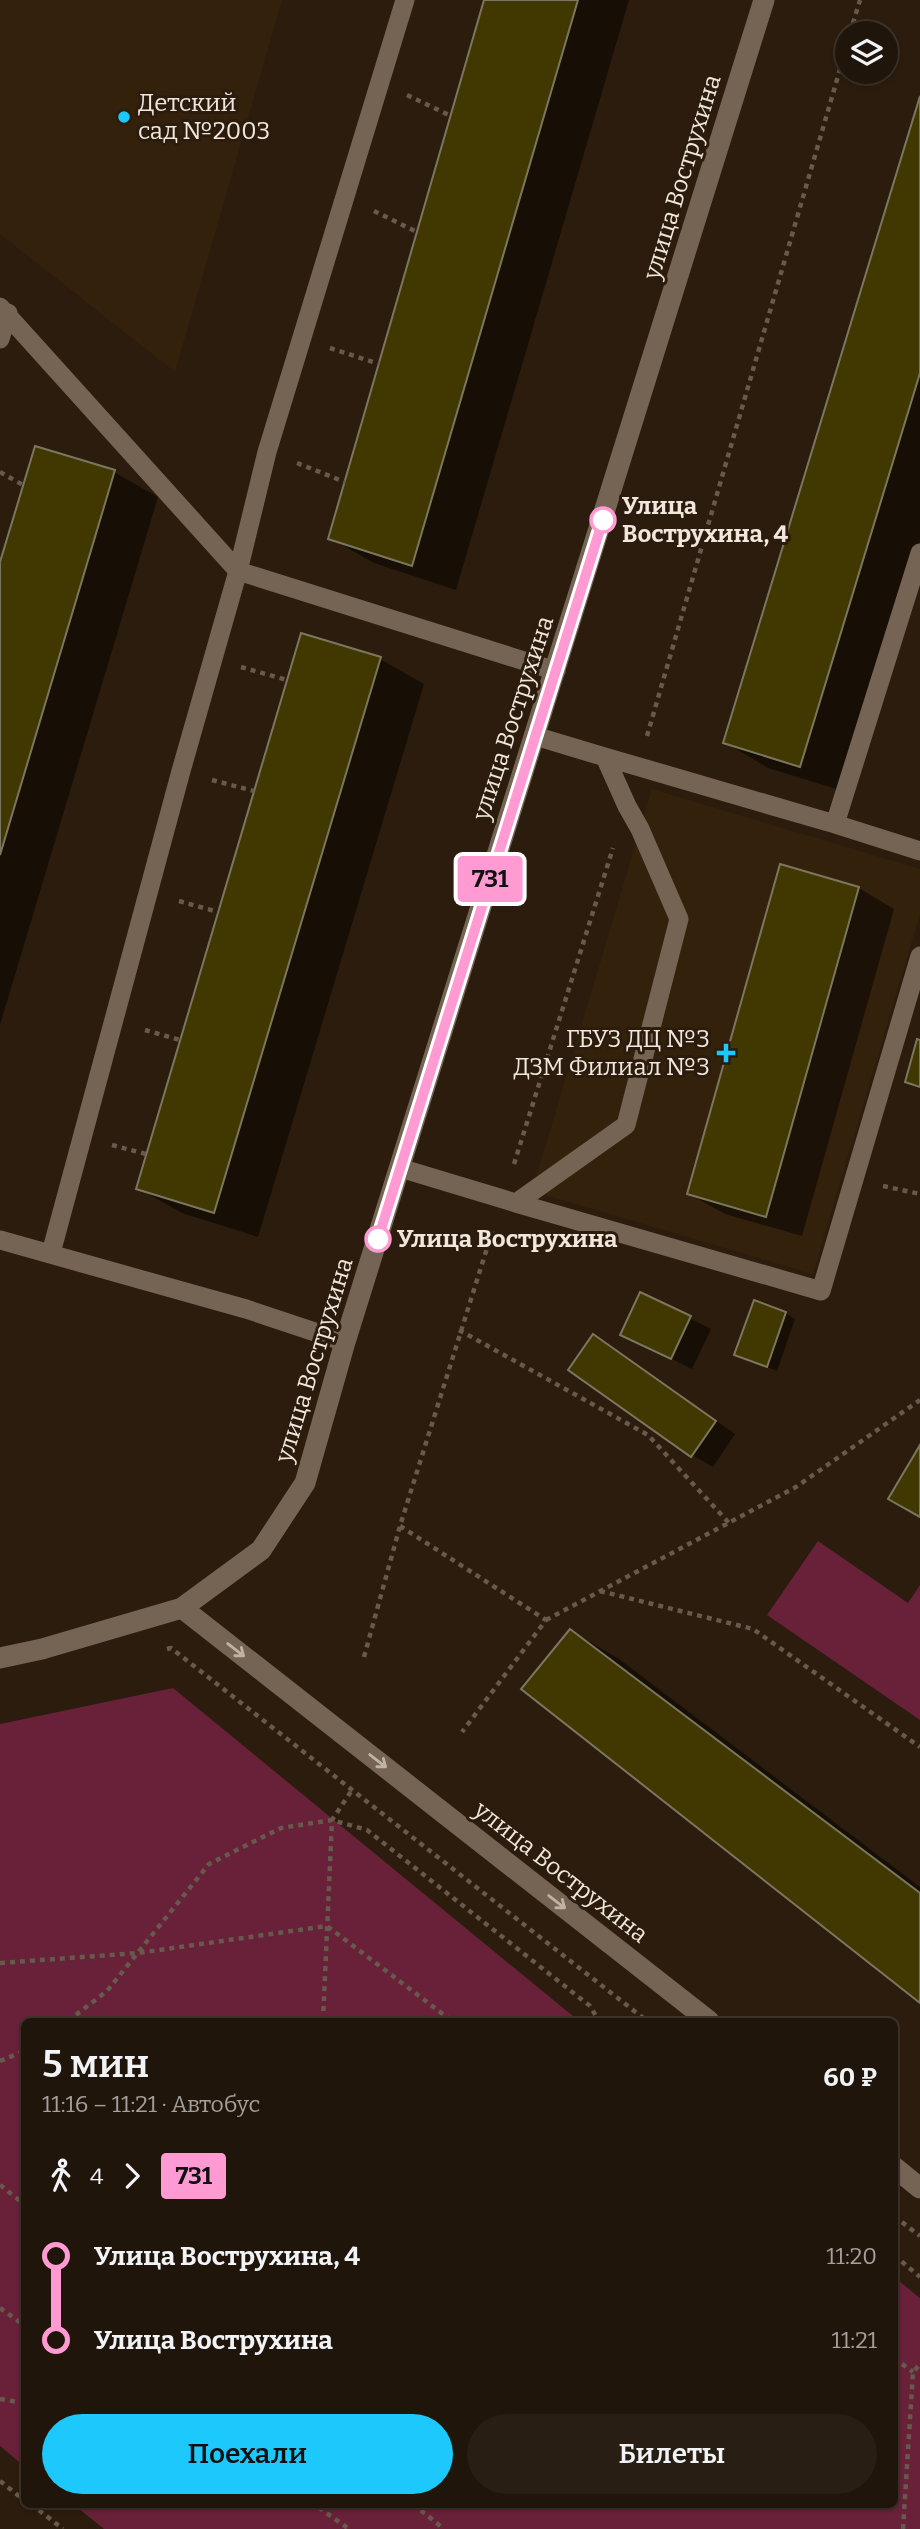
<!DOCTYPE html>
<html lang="ru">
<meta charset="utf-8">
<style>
body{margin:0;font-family:Bitter,serif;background:#281e13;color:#f1f3f6;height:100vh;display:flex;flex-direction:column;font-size:26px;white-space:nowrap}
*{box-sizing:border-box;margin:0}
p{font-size:23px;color:#a29f9c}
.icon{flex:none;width:38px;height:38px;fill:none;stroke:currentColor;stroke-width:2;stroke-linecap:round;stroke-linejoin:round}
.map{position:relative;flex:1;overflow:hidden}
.details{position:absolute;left:21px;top:2018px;width:877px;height:490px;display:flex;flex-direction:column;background:#20150a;border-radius:10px;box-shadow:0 2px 5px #0004,0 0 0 2px #3d342b}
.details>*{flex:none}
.badge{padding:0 14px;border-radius:5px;font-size:24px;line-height:46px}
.buttons{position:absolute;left:835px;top:21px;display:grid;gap:14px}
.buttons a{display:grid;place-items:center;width:63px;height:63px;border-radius:50%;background:#20150a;box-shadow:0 2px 5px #0004,0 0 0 2px #3d342b;font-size:35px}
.map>.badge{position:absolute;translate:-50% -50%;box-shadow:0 0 0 4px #fff}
.legs{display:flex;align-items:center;gap:10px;height:77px;padding:0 21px;font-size:23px}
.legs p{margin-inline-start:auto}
.summary{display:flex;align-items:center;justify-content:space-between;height:119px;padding:0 21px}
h1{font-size:38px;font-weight:600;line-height:52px}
.action{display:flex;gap:14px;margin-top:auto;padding:14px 21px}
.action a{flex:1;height:80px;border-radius:42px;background:#1dc9fc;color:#111;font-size:28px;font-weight:600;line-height:80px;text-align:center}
.action a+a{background:#281e13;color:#f1f3f6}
ul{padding:0 21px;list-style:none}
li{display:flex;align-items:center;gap:24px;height:84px;font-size:26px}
li i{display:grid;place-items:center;width:10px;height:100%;margin:0 9px;background:currentColor}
li i::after{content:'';width:18px;height:18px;margin:-9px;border:5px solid;border-radius:50%;background:#20150a}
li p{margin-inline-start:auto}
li:first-child i{background:linear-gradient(#0000 50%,currentColor 0)}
li:last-child i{background:linear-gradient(currentColor 50%,#0000 0)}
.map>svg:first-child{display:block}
.built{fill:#34210c}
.green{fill:#682139}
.shadow{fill:#0007}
.building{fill:#413801;stroke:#7b765f;stroke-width:2}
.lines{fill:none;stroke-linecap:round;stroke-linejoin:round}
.path{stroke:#67594c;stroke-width:4.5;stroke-dasharray:5 5;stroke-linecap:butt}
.lane{stroke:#756453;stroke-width:19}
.secondary{stroke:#756453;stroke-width:21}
.oneway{stroke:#bfb3a6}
.line-1-casing{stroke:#fff;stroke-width:16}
.line-1{stroke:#ff9ad2;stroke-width:10}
.poi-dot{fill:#1dc9fc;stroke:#2b1c0d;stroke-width:2.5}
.stop-1-dot{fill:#fff;stroke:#ff9ad2;stroke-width:3.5}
.labels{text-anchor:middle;stroke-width:6;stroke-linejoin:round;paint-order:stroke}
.poi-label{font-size:24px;fill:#f1e7dd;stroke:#2b1c0d;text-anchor:start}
.street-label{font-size:24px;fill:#f1e7dd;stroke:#2b1c0d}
.stop-label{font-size:24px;font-weight:bold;fill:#f1e7dd;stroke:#2b1c0d;text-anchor:start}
</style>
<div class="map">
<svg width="920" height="2529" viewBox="0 0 920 2529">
<rect width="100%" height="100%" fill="#2b1c0d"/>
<path class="built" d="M0 0H282L175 372 0 234Z
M652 789 920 869V914L813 1274 532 1191Z"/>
<path class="green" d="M818 1541 908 1603 920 1585V1720L767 1615Z
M173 1688 579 2021H24V2466L0 2446V1724Z
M894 2277 920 2298V2529H104L73 2504H894Z"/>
<path class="shadow" d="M486 0H629L456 590 374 563 330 538Z
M920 102V540L843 791 768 768 725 742Z
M114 472 158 497 0 1025V569Z
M380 659 424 684 258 1237 182 1213 138 1188Z
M859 888 894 909 802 1236 725 1214 689 1194Z
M641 1294 711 1329 692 1369 622 1334Z
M785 1313 795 1319 777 1371 736 1355Z
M594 1337 614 1348 735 1434 713 1467 692 1455 571 1370Z
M571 1631 619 1659 920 1887V2001Z"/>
<path class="building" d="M484 0H578L412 566 328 539Z
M920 96V373L800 767 723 743Z
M35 446 115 470 0 855V562Z
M301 633 381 657 214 1213 136 1189Z
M780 864 859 887 766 1217 687 1194Z
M917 1039 920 1040V1087L905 1082Z
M640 1292 691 1316 671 1359 620 1335Z
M754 1300 786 1312 767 1367 734 1355Z
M593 1334 716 1421 691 1457 568 1370Z
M920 1445V1517L888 1499Z
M570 1629 920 1893V2003L521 1689Z"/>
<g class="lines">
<path class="path" d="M850 33 860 0
M407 95 451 116
M374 211 417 232
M330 348 379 364
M297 463 345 482
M0 472 23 485
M241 667 287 680
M647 736 847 45
M212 780 254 791
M179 901 218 912
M145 1030 180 1040
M112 1145 146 1154
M514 1164 613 848
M883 1186 920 1194
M459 1330 648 1435 729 1523
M400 1526 546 1620 462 1732
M600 1591 753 1629 920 1747
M546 1620 796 1487 920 1400
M167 1649 171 1648 647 2021
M364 1657 400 1526 493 1229
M0 1963 138 1953 327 1926 452 2021
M68 2021 107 1991 209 1864 281 1828 332 1820 367 1830 590 2006 599 2021
M323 2021 332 1820 352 1790
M0 2061 24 2051
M0 2185 24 2204
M894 2216 920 2236
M894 2255 920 2277
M0 2308 24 2325
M894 2358 913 2372
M0 2399 24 2403
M0 2481 24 2500
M31 2504 63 2529
M299 2504 318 2507 349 2529
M413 2504 444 2529
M903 2529 913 2372 920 2364"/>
<path class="lane" d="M0 307 238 571 556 671
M0 339 8 313
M605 757 835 824 920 553
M835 824 920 851
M400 1168 516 1203 626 1125 679 919 640 829 627 806 605 757 535 736
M516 1203 821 1291 920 956
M0 1240 246 1309 345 1342
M51 1253 181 771 238 571 267 452 405 0"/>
<path class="secondary" d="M182 1608 709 2021
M0 1658 42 1649 182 1608 261 1550 305 1483 345 1342 764 0
M894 2167 920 2188"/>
</g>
<defs><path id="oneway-shaft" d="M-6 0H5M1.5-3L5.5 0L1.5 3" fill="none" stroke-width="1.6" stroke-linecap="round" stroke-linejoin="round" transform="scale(1.75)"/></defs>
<g class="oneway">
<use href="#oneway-shaft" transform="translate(236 1650) rotate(38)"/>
<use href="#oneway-shaft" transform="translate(378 1761) rotate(38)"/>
<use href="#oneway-shaft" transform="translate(557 1902) rotate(38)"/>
</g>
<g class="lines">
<g class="line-1-casing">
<path id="line-1" d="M378 1239 603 520"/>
</g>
<use href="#line-1" class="line-1"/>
</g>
<g class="poi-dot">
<circle cx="124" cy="117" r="7"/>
<path d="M722.5 1042.5h7v7h7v7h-7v7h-7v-7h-7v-7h7z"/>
</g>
<g class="stop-1-dot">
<circle cx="603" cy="520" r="12"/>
<circle cx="378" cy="1239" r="12"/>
</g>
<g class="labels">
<g class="poi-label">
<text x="138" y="111">Детский<tspan x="138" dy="28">сад №2003</tspan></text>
<text x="710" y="1047" text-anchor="end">ГБУЗ ДЦ №3<tspan x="710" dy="28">ДЗМ Филиал №3</tspan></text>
</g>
<g class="street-label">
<text transform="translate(682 177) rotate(-73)" y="8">улица Вострухина</text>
<text transform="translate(513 718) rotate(-72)" y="8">улица Вострухина</text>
<text transform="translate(314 1360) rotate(-73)" y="8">улица Вострухина</text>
<text transform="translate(561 1872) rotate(38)" y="8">улица Вострухина</text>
</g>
<g class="stop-label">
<text x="622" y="514">Улица<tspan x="622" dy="28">Вострухина, 4</tspan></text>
<text x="397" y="1247">Улица Вострухина</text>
</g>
</g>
</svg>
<div class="buttons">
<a><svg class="icon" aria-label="layers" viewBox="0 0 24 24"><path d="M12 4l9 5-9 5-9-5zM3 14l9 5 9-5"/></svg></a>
</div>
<b class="badge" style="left:490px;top:879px;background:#ff9ad2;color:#111">731</b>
<section class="details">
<div class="summary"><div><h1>5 мин</h1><p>11:16 – 11:21 · Автобус</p></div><b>60 ₽</b></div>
<div class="legs"><svg class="icon" aria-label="walk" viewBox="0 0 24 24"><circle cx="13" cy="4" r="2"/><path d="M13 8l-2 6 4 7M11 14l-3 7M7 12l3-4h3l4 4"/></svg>4<svg class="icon" aria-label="forward" viewBox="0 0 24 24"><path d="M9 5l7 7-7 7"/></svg><b class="badge" style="background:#ff9ad2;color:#111">731</b></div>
<ul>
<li><i style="color:#ff9ad2"></i><b>Улица Вострухина, 4</b><p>11:20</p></li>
<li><i style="color:#ff9ad2"></i><b>Улица Вострухина</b><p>11:21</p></li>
</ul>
<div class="action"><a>Поехали</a><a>Билеты</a></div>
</section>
</div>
